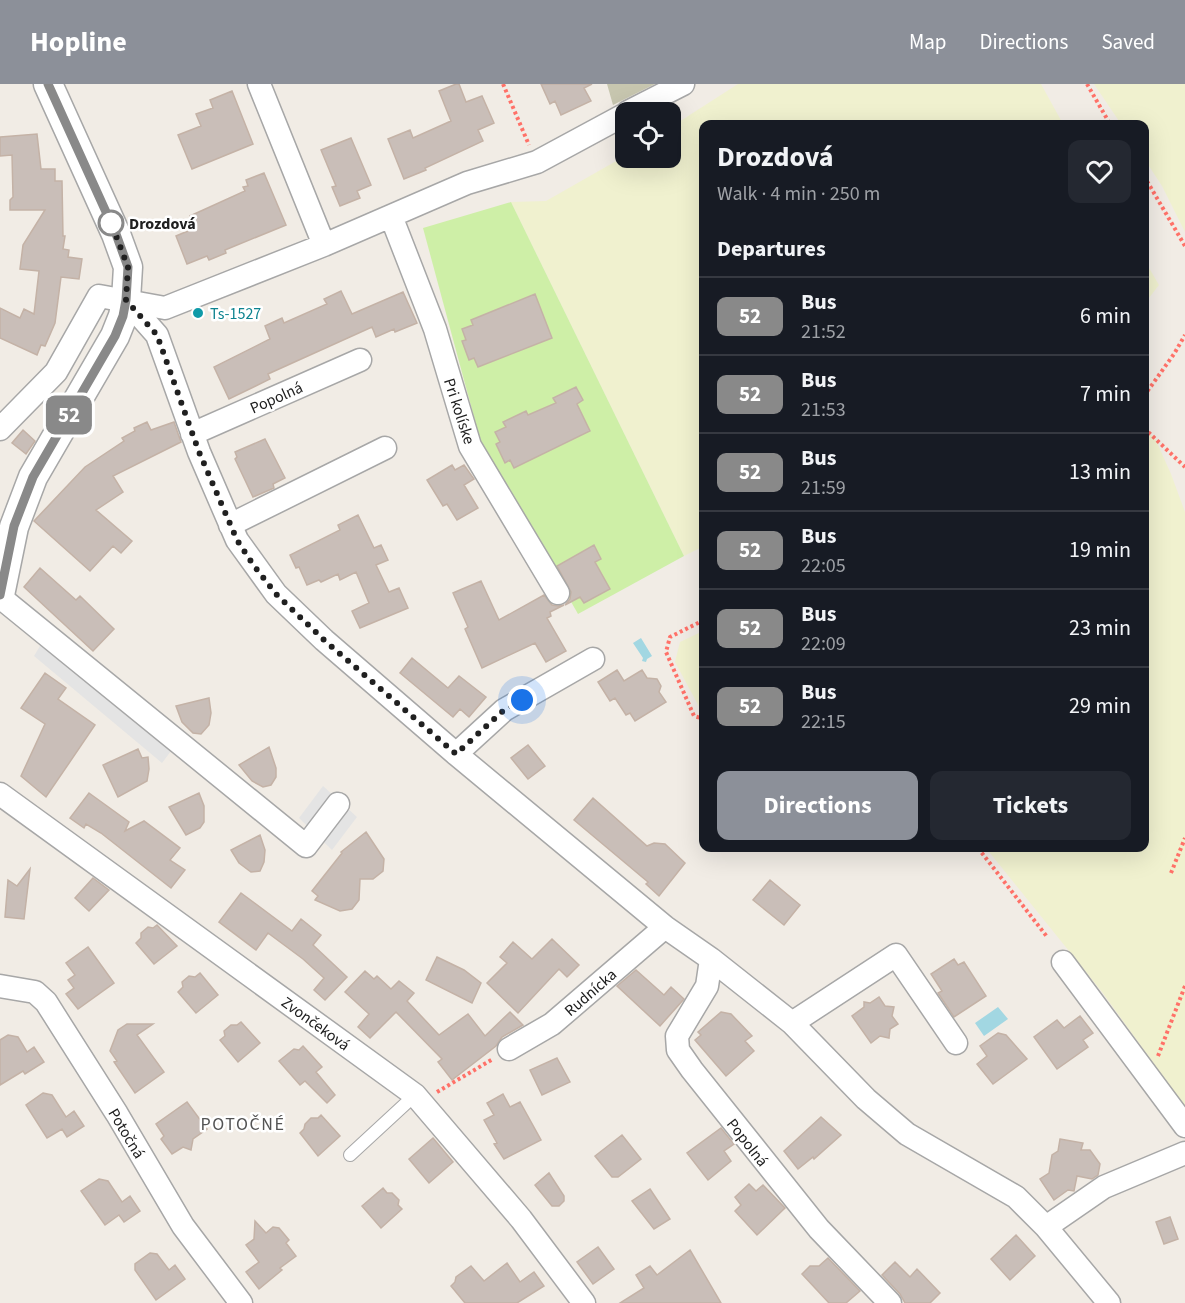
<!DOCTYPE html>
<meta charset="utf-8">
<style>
body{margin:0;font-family:"Source Sans 3",sans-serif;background:#242831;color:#f1f3f6;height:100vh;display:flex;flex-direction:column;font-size:22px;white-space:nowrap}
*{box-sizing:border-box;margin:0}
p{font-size:20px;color:#9ea1a6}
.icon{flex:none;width:33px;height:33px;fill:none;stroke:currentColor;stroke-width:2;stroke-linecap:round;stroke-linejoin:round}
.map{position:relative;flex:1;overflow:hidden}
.side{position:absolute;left:699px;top:36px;width:450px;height:732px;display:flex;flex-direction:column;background:#171b24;border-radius:12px;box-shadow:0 6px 24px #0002}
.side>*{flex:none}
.badge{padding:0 12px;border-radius:9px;font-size:21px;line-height:39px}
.controls{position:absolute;left:615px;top:18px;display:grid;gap:12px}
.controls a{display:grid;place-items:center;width:66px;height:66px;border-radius:12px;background:#171b24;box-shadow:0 6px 24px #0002;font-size:30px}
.you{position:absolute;width:30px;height:30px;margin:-15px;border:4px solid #fff;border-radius:50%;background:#1a73e8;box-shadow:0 0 0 9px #1a73e833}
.map>.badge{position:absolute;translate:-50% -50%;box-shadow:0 0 0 3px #fff}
h2{padding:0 18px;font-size:22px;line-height:54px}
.round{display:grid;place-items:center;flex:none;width:63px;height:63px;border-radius:12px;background:#242831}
.head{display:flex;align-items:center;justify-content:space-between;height:102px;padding:0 18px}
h1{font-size:28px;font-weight:700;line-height:45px}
.cta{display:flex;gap:12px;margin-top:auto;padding:12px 18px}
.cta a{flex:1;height:69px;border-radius:12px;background:#8c9099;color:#fff;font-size:24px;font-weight:700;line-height:69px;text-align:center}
.cta a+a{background:#242831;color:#f1f3f6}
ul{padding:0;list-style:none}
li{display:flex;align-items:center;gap:18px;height:78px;padding:0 18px;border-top:2px solid #363941}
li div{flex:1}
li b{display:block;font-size:22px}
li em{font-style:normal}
li .badge{min-width:66px;font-weight:700;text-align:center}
header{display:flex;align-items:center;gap:36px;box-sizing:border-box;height:84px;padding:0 30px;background:#8c9099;color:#fff}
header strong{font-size:28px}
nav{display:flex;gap:33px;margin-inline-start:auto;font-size:21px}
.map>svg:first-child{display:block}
.construction{fill:#c7c6af}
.farmland{fill:#f0f1cf}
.grass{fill:#ceefa7}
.parking{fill:#e4e4e4}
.water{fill:#a2d7e2}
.building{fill:#c9beb8;stroke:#c4b2a6;stroke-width:1.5}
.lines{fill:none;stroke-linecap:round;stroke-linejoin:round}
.service-casing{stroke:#a7a7a7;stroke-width:14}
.minor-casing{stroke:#a7a7a7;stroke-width:25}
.tertiary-casing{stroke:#a7a7a7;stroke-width:31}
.path{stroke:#ff7168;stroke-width:4;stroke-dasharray:3 3;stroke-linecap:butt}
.service{stroke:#fff;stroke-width:12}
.minor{stroke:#fff;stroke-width:22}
.tertiary{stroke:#fff;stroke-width:28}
.line-casing{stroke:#fff;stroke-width:14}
.line{stroke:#898989;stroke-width:9}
.walk{stroke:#202020;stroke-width:6;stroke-dasharray:0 10.8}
.stop-dot{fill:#fff;stroke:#898989;stroke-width:3}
.culture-dot{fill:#0f9aa8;stroke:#fff;stroke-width:2}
.labels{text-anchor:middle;stroke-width:5;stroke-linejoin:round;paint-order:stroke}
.stop-label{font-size:16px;font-weight:bold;fill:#202020;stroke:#fff;text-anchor:start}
.culture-label{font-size:16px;fill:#0d838f;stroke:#fff;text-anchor:start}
.street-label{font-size:16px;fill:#202020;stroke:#fff}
.neighbourhood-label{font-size:18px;letter-spacing:1.5px;fill:#535353;stroke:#fff}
</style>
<header>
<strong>Hopline</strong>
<nav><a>Map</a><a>Directions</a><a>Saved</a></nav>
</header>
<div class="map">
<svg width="1185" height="1219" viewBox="0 0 1185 1219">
<rect width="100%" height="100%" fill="#f1ece5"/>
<path class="construction" d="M607 0H655L613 21Z"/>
<path class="farmland" d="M738 0H1041L1063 40H704V462L684 472 511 118 546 117 625 72 670 74 671 43Z
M1094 0H1185V148L1162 102 1145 76 1144 40H1121Z
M1145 177 1159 201 1145 219H1144Z
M1145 350 1154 352 1171 390 1185 428V1023L1102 908 986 764H1144Z
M703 547V630L675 578 680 558Z"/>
<path class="grass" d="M511 118 684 472 578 530 481 359 423 144Z"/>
<path class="parking" d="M43 557 171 667 162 679 34 572Z
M323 702 357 733 332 766 299 734Z"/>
<path class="water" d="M641 554 652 572 647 575 646 578 642 577 643 574 633 559Z
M998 923 1008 935 984 952 975 939Z"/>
<path class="building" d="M456 0H459L466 18 482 12 494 39 478 46 483 57 425 84 426 86 404 95 388 55 410 46 413 54 451 37 439 7Z
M541 0H592L584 4 591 17 561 31 555 17 550 20Z
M232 7 253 60 192 85 178 51 201 42 196 30 213 24 210 16Z
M37 50 41 85H55V97H62L63 152H65L63 165 69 166 68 173 82 175 79 195 61 193 55 239 45 262 41 261 37 271 0 254V224L20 234 24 225 34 230 39 187 20 185 23 161 45 126H10V116L13 113 12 71 0 72V53Z
M351 54 371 101 357 107 360 114 340 122 332 103 336 102 321 66Z
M264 89 286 141 225 166 226 169 209 176 207 172 187 180 176 152 195 144 190 132 245 107 243 103 248 102 246 96Z
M341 207 352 230 403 208 417 239 395 248 394 245 376 253 372 243 268 290 270 295 229 315 214 283 270 255 265 242 282 234 284 239 327 220 324 215Z
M535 210 552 254 478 283 474 274 469 276 462 257 466 256 462 245 473 241 471 236Z
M576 303 583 316 577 320 590 347 514 384 510 376 505 379 496 360 500 358 495 348 506 343 503 338 526 327 528 331 556 319 553 314Z
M147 338 151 346 174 338 181 358 113 392 123 408 96 426 132 457 121 469 113 462 90 487 34 437 85 383 124 357 122 354 135 347 134 344Z
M23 346 35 357 26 370 12 359Z
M265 355 285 394 273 400 274 404 253 413 235 375 237 373 235 368Z
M452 381 455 386 464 381 474 395 464 401 478 424 457 436 447 420 443 422 427 396Z
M358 431 374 464 381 461 388 476 376 481 389 508 399 504 408 524 360 544 352 527 369 519 356 488 340 496 338 490 321 498 319 496 307 501 299 483 296 484 290 471 340 446 338 441Z
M594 461 601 475 595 478 610 505 584 519 580 513 565 521 570 515 571 508 557 482Z
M40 484 76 516 80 512 114 545 93 567 24 503Z
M481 497 499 536 544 511 552 521 558 522 564 521 550 528 551 532 547 534 566 567 546 578 535 559 482 584 465 545 468 543 453 509Z
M412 574 448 604 459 592 486 613 469 633 460 625 453 633 400 589Z
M617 586 624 597 642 586 647 594 657 595 661 602 659 608 666 618 635 637 630 629 626 631 615 614 610 617 598 598Z
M45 589 66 604 58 615 95 641 46 713 21 692 45 640 21 624Z
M209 614 211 629 209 641 201 650 193 649 182 638 176 622Z
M528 661 545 682 528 695 511 674Z
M269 663 276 684V693L271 701 263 703 252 697 239 681Z
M138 665 142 674 148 673 149 685 147 697 118 713 103 681Z
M89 709 129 738 125 747 144 737 180 764 170 776 185 786 171 804 101 749 86 740 84 744 70 734Z
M199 709 204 722V738L200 744 186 751 169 723Z
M593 714 647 762 654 759 665 760 685 779 659 812 646 800 648 798 574 736Z
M366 748 384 775 383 787 373 795H360L359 816 352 825 340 827 315 816 318 812 312 807 342 769 341 768Z
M260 751 265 766 264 778 260 787 251 788 239 779 231 766Z
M30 785 24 835 5 833 8 796 17 802Z
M93 794 109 806 89 827 75 814Z
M770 796 800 821 784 841 753 816Z
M241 809 292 847 301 835 321 851 313 861 347 893 325 916 314 906 324 894 303 875 268 849 256 866 219 838Z
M157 841 177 862 154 880 136 859 141 854V849L148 843 153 844Z
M552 855 579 881 567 893 559 885 518 929 487 899 507 879 500 873 513 858 532 875Z
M88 863 114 899 78 925 66 910 74 904 68 896 75 891 66 879Z
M437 873 464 886 481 899 472 919 426 896Z
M954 875 958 881 964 878 986 912 954 933 938 909 942 907 931 890Z
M636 886 664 911 671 903 684 915 660 942 617 902Z
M365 887 374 895 377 892 391 905 399 897 414 909 407 917 439 951 468 930 485 952 510 928 523 941 502 953 496 962 452 996 438 978 442 975 396 928 370 954 358 943 369 930 345 908Z
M200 889 218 911 196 929 178 908 183 903 182 898 189 892 195 893Z
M879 913 885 922 894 923 892 932 898 940 890 945 889 954 880 952 871 959 852 932 864 923V918L870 919Z
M721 928 731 930 752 952 745 957 754 967 726 992 695 956 701 951 698 948Z
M1080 932 1093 949 1083 956 1088 963 1057 985 1034 953 1057 936 1064 944Z
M241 938 260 959 238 978 220 956 225 952 224 947 231 941H237Z
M127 940H153L137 951 164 988 135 1009 114 978 117 977 110 967 118 946Z
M998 949 1006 951 1027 975 993 1000 977 980 987 972 980 962Z
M8 951 18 953 27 968 34 963 44 978 25 990 23 987 0 1001V956Z
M303 962 322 983 316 988 335 1011 327 1019 305 997 300 1001 279 977 294 965 299 966Z
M557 974 570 998 542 1011 530 986Z
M43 1009 52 1011 66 1033 74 1027 84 1042 67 1053 62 1045 47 1054 26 1021Z
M503 1010 510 1023 520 1018 541 1056 504 1075 494 1060 497 1059 484 1036 494 1031 487 1019Z
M187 1018 207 1045 193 1055 191 1066 183 1063 172 1070 161 1055 164 1052 156 1040Z
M321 1031 340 1052 318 1072 300 1049 304 1045 305 1040 311 1034H318Z
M821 1033 841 1051 814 1075 813 1073 798 1085 784 1067Z
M721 1044 734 1060 724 1067 731 1077 708 1096 687 1069Z
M622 1051 641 1075 618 1093H612L595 1072Z
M433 1054 453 1078 429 1099 409 1075Z
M1060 1055 1083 1059 1081 1066H1090L1100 1080 1098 1091 1092 1095 1077 1092 1074 1107 1068 1106 1054 1116 1040 1095 1049 1089 1052 1071 1058 1067Z
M549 1089 564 1112V1117L559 1122H552L535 1101Z
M99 1095 108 1097 122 1118 130 1112 140 1127 124 1138 119 1131 105 1141 81 1107Z
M749 1100 756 1107 763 1101 785 1124 757 1151 735 1127 741 1121 735 1113Z
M383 1104 387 1109H392L399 1116 398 1121 402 1125 381 1144 362 1122Z
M650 1105 670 1135 654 1145 632 1117Z
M1170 1133 1178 1155 1164 1160 1156 1138Z
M255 1137 266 1149 273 1143 279 1144 289 1156 286 1159 296 1172 280 1184 282 1186 259 1205 246 1188 259 1178 246 1161 254 1155Z
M1016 1151 1035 1172 1010 1196 991 1175Z
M598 1163 614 1185 593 1200 577 1178Z
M690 1166 721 1219H620L644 1204 636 1191 650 1182 657 1191Z
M150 1169 157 1170 169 1186 175 1181 185 1195 156 1216 135 1186V1180Z
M828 1174 860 1207 846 1219H829L802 1190 810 1182H819Z
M895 1178 910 1193 917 1185 940 1209 930 1219H905L900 1210 882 1191Z
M507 1179 520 1198 534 1188 544 1202 517 1219H465L451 1202 455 1198 456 1193 471 1182 484 1197Z"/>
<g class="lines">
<g class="service-casing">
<path id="service" d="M350 1071 415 1011"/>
</g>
<g class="minor-casing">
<path id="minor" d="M259 0 324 161
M628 28 683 0
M391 132 435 245 470 362 558 509
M126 216 157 251 199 368 237 456 276 510 324 556 456 670 665 843 711 875 792 939 866 1015 907 1050 1016 1113 1046 1143 1109 1219
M0 345 56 288 99 212 165 224 324 161 467 99 537 78 626 30
M192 350 360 276
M230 441 385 364
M0 513 306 762 338 720
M456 670 504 626 593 575
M0 710 415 1011 521 1135 584 1219
M711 875 707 902 677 952 678 966 692 986 819 1145 890 1219
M1063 878 1185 1042
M0 902 35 908 46 918 117 1030 183 1142 241 1219
M792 939 896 871 956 959
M509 965 552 940 665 843
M1046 1143 1104 1103 1185 1069"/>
</g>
<g class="tertiary-casing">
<path id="tertiary" d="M0 511 14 443 33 393 115 252 123 232 126 216 128 183 116 150 48 0"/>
</g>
<path class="path" d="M503 0 529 61
M1087 0 1110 40
M1144 92 1185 162
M1144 312 1174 270 1185 251
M1144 344 1185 383
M704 536 670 553 666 568 694 632 704 635
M978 764 1048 854
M1171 789 1185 754
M1158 972 1185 902
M437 1008 493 975"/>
<use href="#service" class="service"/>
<use href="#minor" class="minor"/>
<use href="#tertiary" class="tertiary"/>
</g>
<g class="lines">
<g class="line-casing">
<path id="line" d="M0 511 14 442 33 393 115 252 123 232 126 216 128 183 116 150 48 0"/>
</g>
<use href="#line" class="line"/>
<path class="walk" d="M111 139 110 136 128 183 126 216 157 251 199 368 237 456 254 482 276 510 324 556 456 670 504 626 522 616"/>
</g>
<circle class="stop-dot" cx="111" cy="139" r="12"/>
<circle class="culture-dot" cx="198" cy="229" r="6"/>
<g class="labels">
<g class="stop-label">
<text x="129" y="145">Drozdová</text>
</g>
<g class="culture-label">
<text x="210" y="235">Ts-1527</text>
</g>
<g class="street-label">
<text transform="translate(276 313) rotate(-24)" y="6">Popolná</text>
<text transform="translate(460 327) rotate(72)" y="6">Pri kolíske</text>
<text transform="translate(590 908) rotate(-41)" y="6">Rudnícka</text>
<text transform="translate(316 939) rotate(36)" y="6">Zvončeková</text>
<text transform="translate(127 1049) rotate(59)" y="6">Potočná</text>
<text transform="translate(748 1058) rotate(52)" y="6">Popolná</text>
</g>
<g class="neighbourhood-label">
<text x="243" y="1046">POTOČNÉ</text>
</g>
</g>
</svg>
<div class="controls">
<a><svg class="icon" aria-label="locate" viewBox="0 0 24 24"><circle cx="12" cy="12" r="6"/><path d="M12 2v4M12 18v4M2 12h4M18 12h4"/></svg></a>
</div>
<div class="you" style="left:522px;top:616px"></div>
<b class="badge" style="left:69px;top:331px;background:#898989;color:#fff">52</b>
<section class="side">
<div class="head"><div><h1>Drozdová</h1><p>Walk · 4 min · 250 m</p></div><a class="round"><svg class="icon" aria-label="heart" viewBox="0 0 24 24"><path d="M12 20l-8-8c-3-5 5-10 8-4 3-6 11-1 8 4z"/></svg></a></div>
<h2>Departures</h2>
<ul>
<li><span class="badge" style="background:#898989;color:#fff">52</span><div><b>Bus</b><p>21:52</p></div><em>6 min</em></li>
<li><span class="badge" style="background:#898989;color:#fff">52</span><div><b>Bus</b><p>21:53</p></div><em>7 min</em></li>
<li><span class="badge" style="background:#898989;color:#fff">52</span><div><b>Bus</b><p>21:59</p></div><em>13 min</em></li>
<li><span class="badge" style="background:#898989;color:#fff">52</span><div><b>Bus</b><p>22:05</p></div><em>19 min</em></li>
<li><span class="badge" style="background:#898989;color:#fff">52</span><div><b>Bus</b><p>22:09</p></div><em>23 min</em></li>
<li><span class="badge" style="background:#898989;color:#fff">52</span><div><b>Bus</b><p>22:15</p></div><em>29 min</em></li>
</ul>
<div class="cta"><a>Directions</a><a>Tickets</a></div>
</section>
</div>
